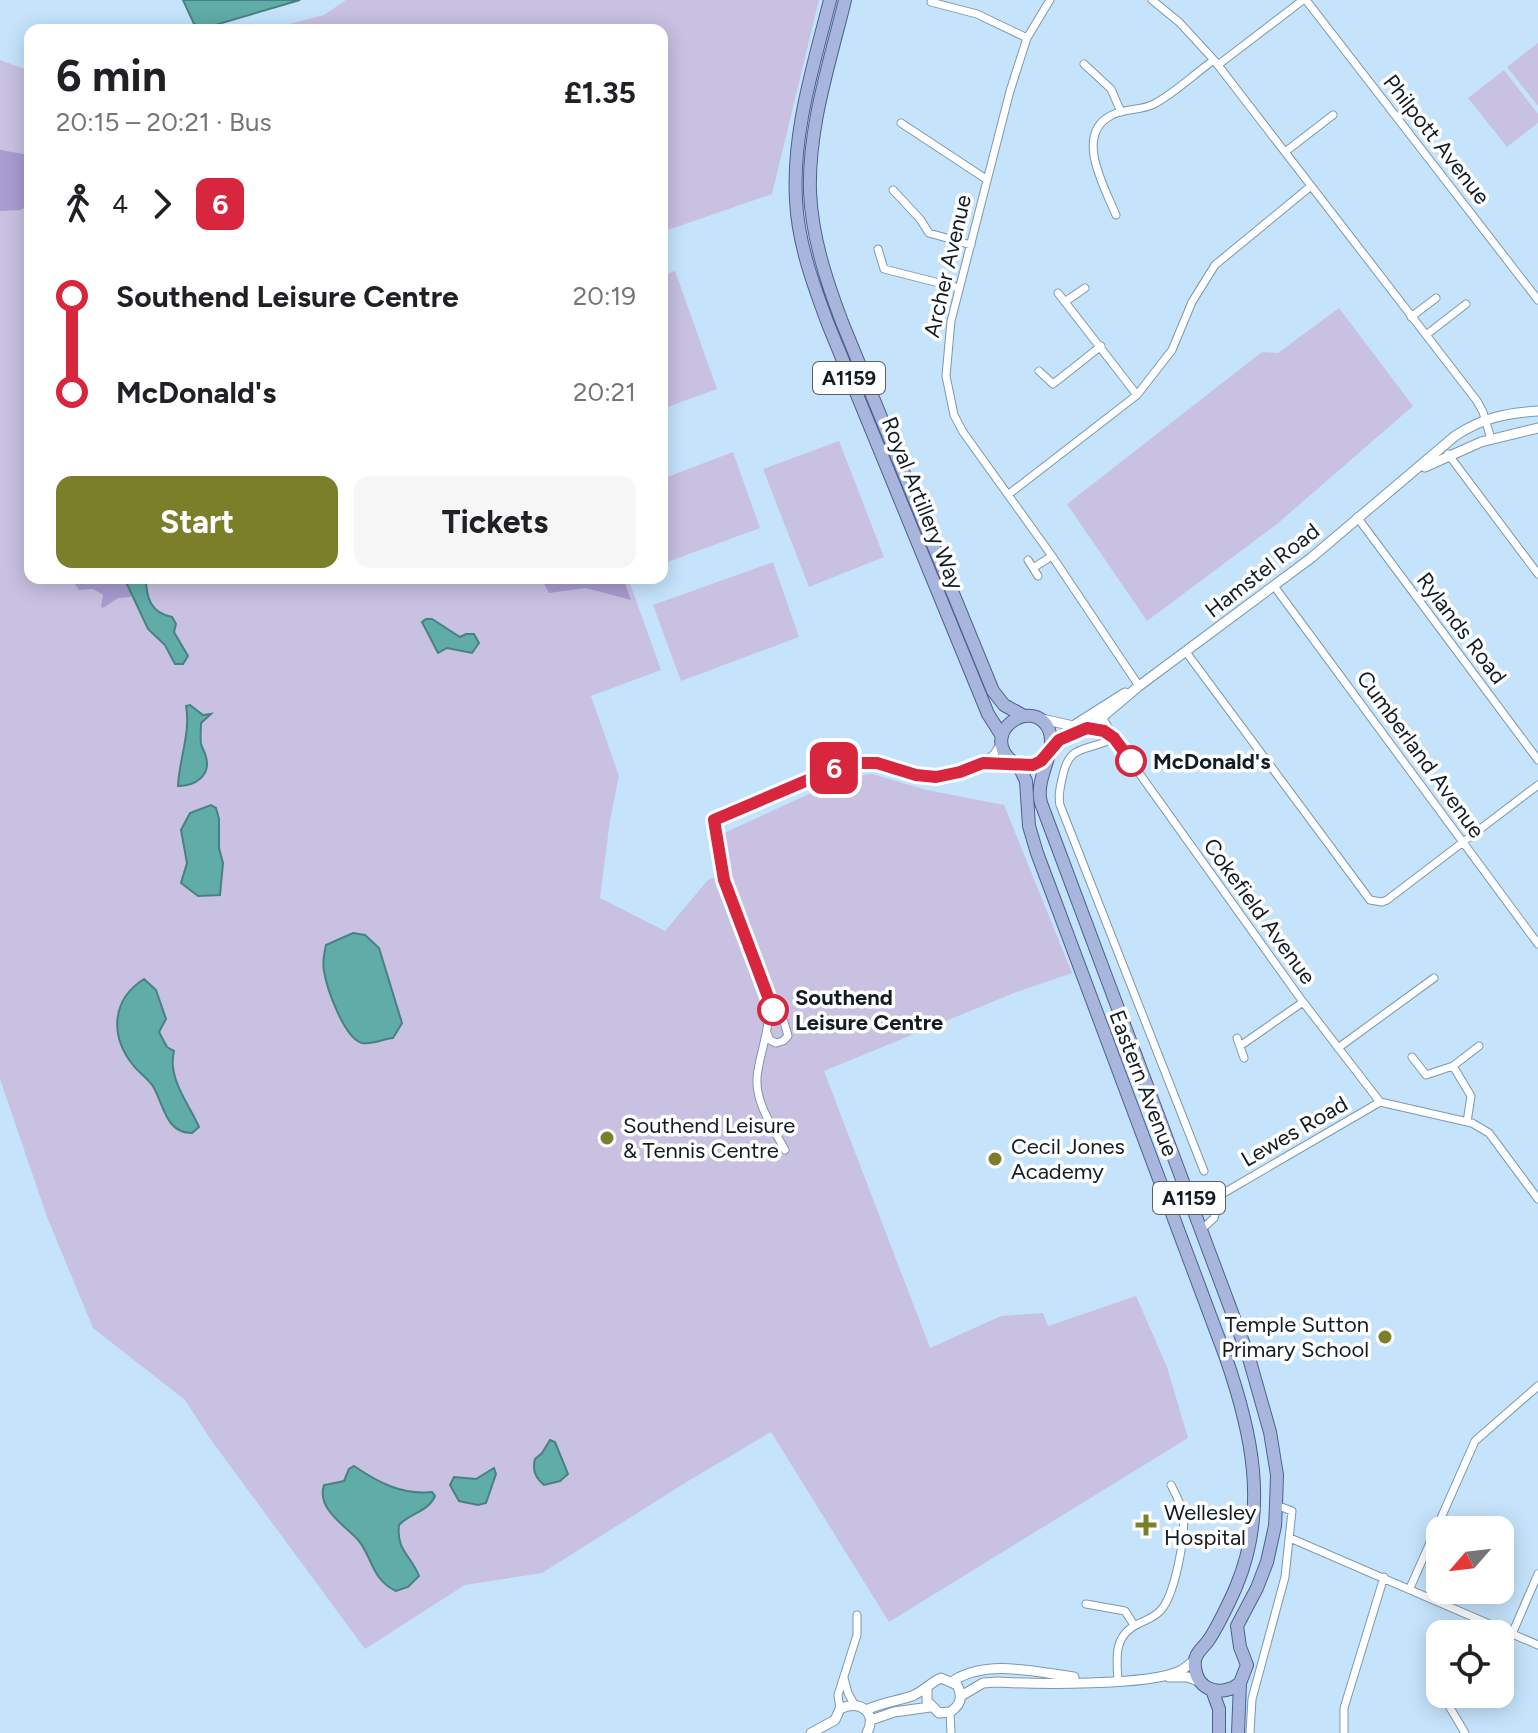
<!DOCTYPE html>
<meta charset="utf-8">
<style>
body{margin:0;font-family:Figtree,sans-serif;background:#f6f6f6;color:#202124;height:100vh;display:flex;flex-direction:column;font-size:30px;white-space:nowrap}
*{box-sizing:border-box;margin:0}
p{font-size:26px;color:#757577}
.icon{flex:none;width:44px;height:44px;fill:none;stroke:currentColor;stroke-width:2;stroke-linecap:round;stroke-linejoin:round}
.map{position:relative;flex:1;overflow:hidden}
.side{position:absolute;left:24px;top:24px;width:644px;height:560px;display:flex;flex-direction:column;background:#fff;border-radius:16px;box-shadow:0 4px 20px #0003}
.side>*{flex:none}
.badge{padding:0 16px;border-radius:12px;font-size:28px;line-height:52px}
.needle{width:52px;rotate:242deg}
.controls{position:absolute;left:1426px;top:1516px;display:grid;gap:16px}
.controls a{display:grid;place-items:center;width:88px;height:88px;border-radius:16px;background:#fff;box-shadow:0 4px 20px #0003;font-size:40px}
.map>.badge{position:absolute;translate:-50% -50%;box-shadow:0 0 0 4px #fff}
.legs{display:flex;align-items:center;gap:12px;height:88px;padding:0 32px;font-size:26px}
.legs p{margin-inline-start:auto}
.summary{display:flex;align-items:center;justify-content:space-between;height:136px;padding:0 32px}
h1{font-size:44px;font-weight:700;line-height:60px}
.cta{display:flex;gap:16px;margin-top:auto;padding:16px 32px}
.cta a{flex:1;height:92px;border-radius:16px;background:#7b7f29;color:#fff;font-size:32px;font-weight:700;line-height:92px;text-align:center}
.cta a+a{background:#f6f6f6;color:#202124}
ul{padding:0 32px;list-style:none}
li{display:flex;align-items:center;gap:28px;height:96px;font-size:30px}
li i{display:grid;place-items:center;width:12px;height:100%;margin:0 10px;background:currentColor}
li i::after{content:'';width:20px;height:20px;margin:-10px;border:6px solid;border-radius:50%;background:#fff}
li p{margin-inline-start:auto}
li:first-child i{background:linear-gradient(#0000 50%,currentColor 0)}
li:last-child i{background:linear-gradient(currentColor 50%,#0000 0)}
.map>svg:first-child{display:block}
.green{fill:#c8c1e2}
.forest{fill:#a89cd1}
.water{fill:#60aca8;stroke:#488181;stroke-width:2}
.lines{fill:none;stroke-linecap:round;stroke-linejoin:round}
.minor-casing{stroke:#7b98af;stroke-width:9}
.tertiary-casing{stroke:#7b98af;stroke-width:11}
.primary-casing{stroke:#4d608e;stroke-width:14}
.minor{stroke:#fff;stroke-width:7}
.tertiary{stroke:#fff;stroke-width:9}
.primary{stroke:#a8b6dd;stroke-width:12}
.line-1-casing{stroke:#fff;stroke-width:18}
.line-1{stroke:#d7263d;stroke-width:12}
.stop-1-dot{fill:#fff;stroke:#d7263d;stroke-width:4}
.poi-dot{fill:#7b7f29;stroke:#fff;stroke-width:3}
.labels{text-anchor:middle;stroke-width:7;stroke-linejoin:round;paint-order:stroke}
.shield{fill:#fff;stroke:#586066;stroke-width:2}
.shield-label{font-size:20px;font-weight:bold;fill:#111c25}
.street-label{font-size:22px;fill:#111c25;stroke:#fff}
.stop-label{font-size:22px;font-weight:bold;fill:#111c25;stroke:#fff;text-anchor:start}
.poi-label{font-size:22px;fill:#111c25;stroke:#fff;text-anchor:start}
</style>
<div class="map">
<svg width="1538" height="1733" viewBox="0 0 1538 1733">
<rect width="100%" height="100%" fill="#c5e4fc"/>
<path class="green" d="M346 0H819L772 194 662 232V30H265L324 15Z
M1538 43V106L1507 67Z
M0 60 30 71V578H628L661 670 591 696 619 776 610 820 600 898 665 931 708 880 728 872 724 833 844 778 872 774 927 790 1004 805 1072 973 1014 993 824 1071 930 1348 1001 1316 1043 1313 1048 1326 1136 1296 1167 1367 1188 1438 889 1622 771 1432 693 1478 542 1573 465 1585 365 1649 211 1440 185 1400 93 1328 47 1217 0 1079Z
M1504 70 1538 114V123L1507 147 1468 98Z
M675 271 717 389 662 409V276Z
M1339 308 1413 406 1277 524 1147 621 1067 504 1262 352 1278 353Z
M839 441 884 557 809 587 763 469Z
M733 452 760 528 662 564V479Z
M773 562 799 637 681 681 653 605Z"/>
<path class="forest" d="M0 150 30 155V205L20 210 0 211Z
M71 578 127 579 132 594 130 597 118 598 103 608 101 607 103 595 93 589 79 590Z
M541 578H623L631 600 586 588 549 593Z"/>
<path class="water" d="M183 0H300L205 28 194 24Z
M118 578H146C146 598 151 613 172 617L176 624 174 632 188 656 183 664H175L165 645 148 629 126 582Z
M426 619H432L460 637 466 634H474L479 643 472 653 447 648 438 653 422 622Z
M190 705 203 715 211 714 201 723C201 730 200 737 201 744 202 748 205 752 206 757 211 775 196 786 178 786 179 760 191 732 186 706Z
M211 805 216 808 219 819V848L223 863 220 895 198 896 181 883 187 863 181 830 190 813Z
M353 933 365 935 379 948 402 1023 393 1038C383 1039 372 1045 362 1043 344 1038 327 989 324 971 322 962 324 954 326 945Z
M144 979 156 990 166 1019 159 1032 167 1047 174 1051C167 1078 189 1104 199 1127L192 1133C166 1133 164 1106 154 1088 149 1079 139 1073 133 1065 110 1036 111 1000 144 979Z
M550 1440 555 1442 568 1474 560 1481 544 1485C535 1478 532 1470 535 1459L542 1453Z
M354 1466C379 1483 402 1495 432 1492L435 1496C428 1512 410 1513 399 1525 396 1551 411 1555 419 1576L408 1587 396 1591C372 1580 372 1557 359 1541 346 1526 316 1509 324 1485L344 1481 349 1469Z
M494 1468 496 1474 486 1503 478 1505 459 1501 450 1485 454 1477 476 1479Z"/>
<g class="lines">
<g class="minor-casing">
<path id="minor" d="M1050 0 1027 38 1010 91 951 321 946 376 954 415 963 432 1052 556 1139 686
M1152 0 1179 22 1214 60 1477 401 1483 412 1491 439
M1306 0 1538 300
M931 2 977 14 1027 38
M1084 64 1111 89 1121 112
M1218 65 1303 0
M901 123 986 179
M1285 152 1333 115
M893 190 920 219 929 233 971 245
M1116 215C1105 188 1073 134 1112 115 1125 108 1141 111 1154 104 1175 93 1194 74 1214 60
M878 249 884 269 959 288
M1058 293 1137 395
M1066 301 1085 288
M1411 317 1436 298
M1426 335 1466 304
M1039 371 1053 384 1101 346
M1448 454 1538 574
M1009 494 1137 395 1172 350 1192 302 1215 265 1311 186
M1357 517 1538 760
M1028 560 1038 576
M1033 568 1052 556
M1274 586 1538 944
M1186 652 1370 900 1382 902 1387 900 1538 785
M1101 715 1114 738 1303 1002 1380 1102
M1087 728 1104 731 1112 737
M1114 738C1085 753 1069 742 1062 779 1060 788 1058 796 1060 805L1204 1171
M984 763H1012
M767 1033 770 1040 776 1043 783 1041 788 1036 784 1022 770 1004
M1237 1038 1244 1058
M1240 1046 1303 1002
M1338 1048 1434 978
M1412 1057 1426 1075 1453 1066 1479 1046
M1453 1066 1471 1096 1467 1122
M1380 1102 1472 1123 1489 1133 1538 1199
M785 1150C772 1126 752 1099 758 1070 762 1046 771 1026 768 1002L724 880 714 820 848 763H877L916 775 946 776 983 763 994 754 1000 745
M1201 1230 1214 1218 1222 1194 1380 1102
M1290 1538 1538 1645
M1410 1588 1475 1441 1538 1386
M1086 1604 1125 1611 1134 1625
M1512 1634 1538 1574
M844 1678 848 1693 854 1704
M1118 1681C1116 1656 1114 1634 1140 1623 1148 1619 1155 1617 1161 1610 1175 1594 1186 1536 1183 1514 1181 1504 1176 1495 1171 1485
M1442 1694 1465 1733
M840 1709 838 1695 857 1635V1615
M950 1712 951 1733
M1250 1733 1252 1699 1285 1577 1292 1511 1276 1505
M1344 1733V1708L1384 1577"/>
</g>
<g class="tertiary-casing">
<path id="tertiary" d="M1425 467 1481 442 1538 428
M1038 718 1073 726 1125 693
M1051 748 1059 740 1095 723 1139 686 1311 558 1455 436C1482 418 1506 413 1538 411
M1169 1677H1188L1201 1682
M953 1681C987 1659 1035 1672 1074 1677
M961 1696 983 1683 997 1682C1035 1684 1148 1686 1180 1671 1185 1668 1190 1664 1195 1660
M866 1710C881 1703 897 1701 912 1696 924 1691 930 1683 941 1678L957 1685C963 1696 961 1705 950 1712L939 1713 927 1701V1689
M871 1720 894 1712 930 1707
M811 1733 835 1720 840 1709C859 1699 878 1712 867 1733"/>
</g>
<g class="primary-casing">
<path id="primary" d="M830 0C814 64 792 132 796 200 798 243 813 284 828 324L988 714 1002 736
M845 0C830 62 808 127 810 192 812 237 826 280 842 322L993 691 1004 705 1024 716
M1047 755 1033 765 1014 763C976 734 1033 694 1049 730 1058 751 1034 778 1041 803L1249 1358 1270 1432 1277 1475 1276 1505 1275 1526 1267 1562 1257 1588 1237 1626 1240 1647 1247 1665 1240 1683 1238 1733
M1018 764 1026 781 1029 826 1037 853 1225 1355C1252 1432 1269 1509 1236 1587 1230 1601 1216 1630 1208 1641 1201 1650 1193 1655 1195 1667 1197 1692 1224 1697 1240 1683
M1212 1690 1219 1709V1733"/>
</g>
<use href="#minor" class="minor"/>
<use href="#tertiary" class="tertiary"/>
<use href="#primary" class="primary"/>
</g>
<g class="lines">
<g class="line-1-casing">
<path id="line-1" d="M773 1010 724 880 714 820 848 763H877L916 775 936 777 960 772 983 763 1033 765 1041 761 1059 740 1087 728 1104 731 1114 738 1131 761"/>
</g>
<use href="#line-1" class="line-1"/>
</g>
<g class="stop-1-dot">
<circle cx="1131" cy="761" r="14"/>
<circle cx="773" cy="1010" r="14"/>
</g>
<g class="poi-dot">
<circle cx="607" cy="1138" r="8"/>
<circle cx="995" cy="1159" r="8"/>
<circle cx="1385" cy="1337" r="8"/>
<path d="M1142 1513h8v8h8v8h-8v8h-8v-8h-8v-8h8z"/>
</g>
<g class="labels">
<g class="shield">
<rect x="813" y="362" width="72" height="32" rx="6"/>
<rect x="1153" y="1182" width="72" height="32" rx="6"/>
</g>
<g class="shield-label">
<text x="849" y="385">A1159</text>
<text x="1189" y="1205">A1159</text>
</g>
<g class="street-label">
<text transform="translate(1437 139) rotate(52)" y="8">Philpott Avenue</text>
<text transform="translate(947 266) rotate(-77)" y="8">Archer Avenue</text>
<text transform="translate(923 503) rotate(68)" y="8">Royal Artillery Way</text>
<text transform="translate(1262 570) rotate(-38)" y="8">Hamstel Road</text>
<text transform="translate(1462 628) rotate(53)" y="8">Rylands Road</text>
<text transform="translate(1421 754) rotate(54)" y="8">Cumberland Avenue</text>
<text transform="translate(1260 911) rotate(54)" y="8">Cokefield Avenue</text>
<text transform="translate(1144 1083) rotate(69)" y="8">Eastern Avenue</text>
<text transform="translate(1294 1131) rotate(-30)" y="8">Lewes Road</text>
</g>
<g class="stop-label">
<text x="1153" y="769">McDonald's</text>
<text x="795" y="1005">Southend<tspan x="795" dy="25">Leisure Centre</tspan></text>
</g>
<g class="poi-label">
<text x="623" y="1133">Southend Leisure<tspan x="623" dy="25">&amp; Tennis Centre</tspan></text>
<text x="1011" y="1154">Cecil Jones<tspan x="1011" dy="25">Academy</tspan></text>
<text x="1369" y="1332" text-anchor="end">Temple Sutton<tspan x="1369" dy="25">Primary School</tspan></text>
<text x="1164" y="1520">Wellesley<tspan x="1164" dy="25">Hospital</tspan></text>
</g>
</g>
</svg>
<div class="controls">
<a><svg class="needle" viewBox="-14 -14 28 28"><path d="M0-13l5 13h-10z" fill="#e53935"/><path d="M0 13l5-13h-10z" fill="#757577"/></svg></a>
<a><svg class="icon" aria-label="locate" viewBox="0 0 24 24"><circle cx="12" cy="12" r="6"/><path d="M12 2v4M12 18v4M2 12h4M18 12h4"/></svg></a>
</div>
<b class="badge" style="left:834px;top:768px;background:#d7263d;color:#fff">6</b>
<section class="side">
<div class="summary"><div><h1>6 min</h1><p>20:15 – 20:21 · Bus</p></div><b>£1.35</b></div>
<div class="legs"><svg class="icon" aria-label="walk" viewBox="0 0 24 24"><circle cx="13" cy="4" r="2"/><path d="M13 8l-2 6 4 7M11 14l-3 7M7 12l3-4h3l4 4"/></svg>4<svg class="icon" aria-label="forward" viewBox="0 0 24 24"><path d="M9 5l7 7-7 7"/></svg><b class="badge" style="background:#d7263d;color:#fff">6</b></div>
<ul>
<li><i style="color:#d7263d"></i><b>Southend Leisure Centre</b><p>20:19</p></li>
<li><i style="color:#d7263d"></i><b>McDonald's</b><p>20:21</p></li>
</ul>
<div class="cta"><a>Start</a><a>Tickets</a></div>
</section>
</div>
